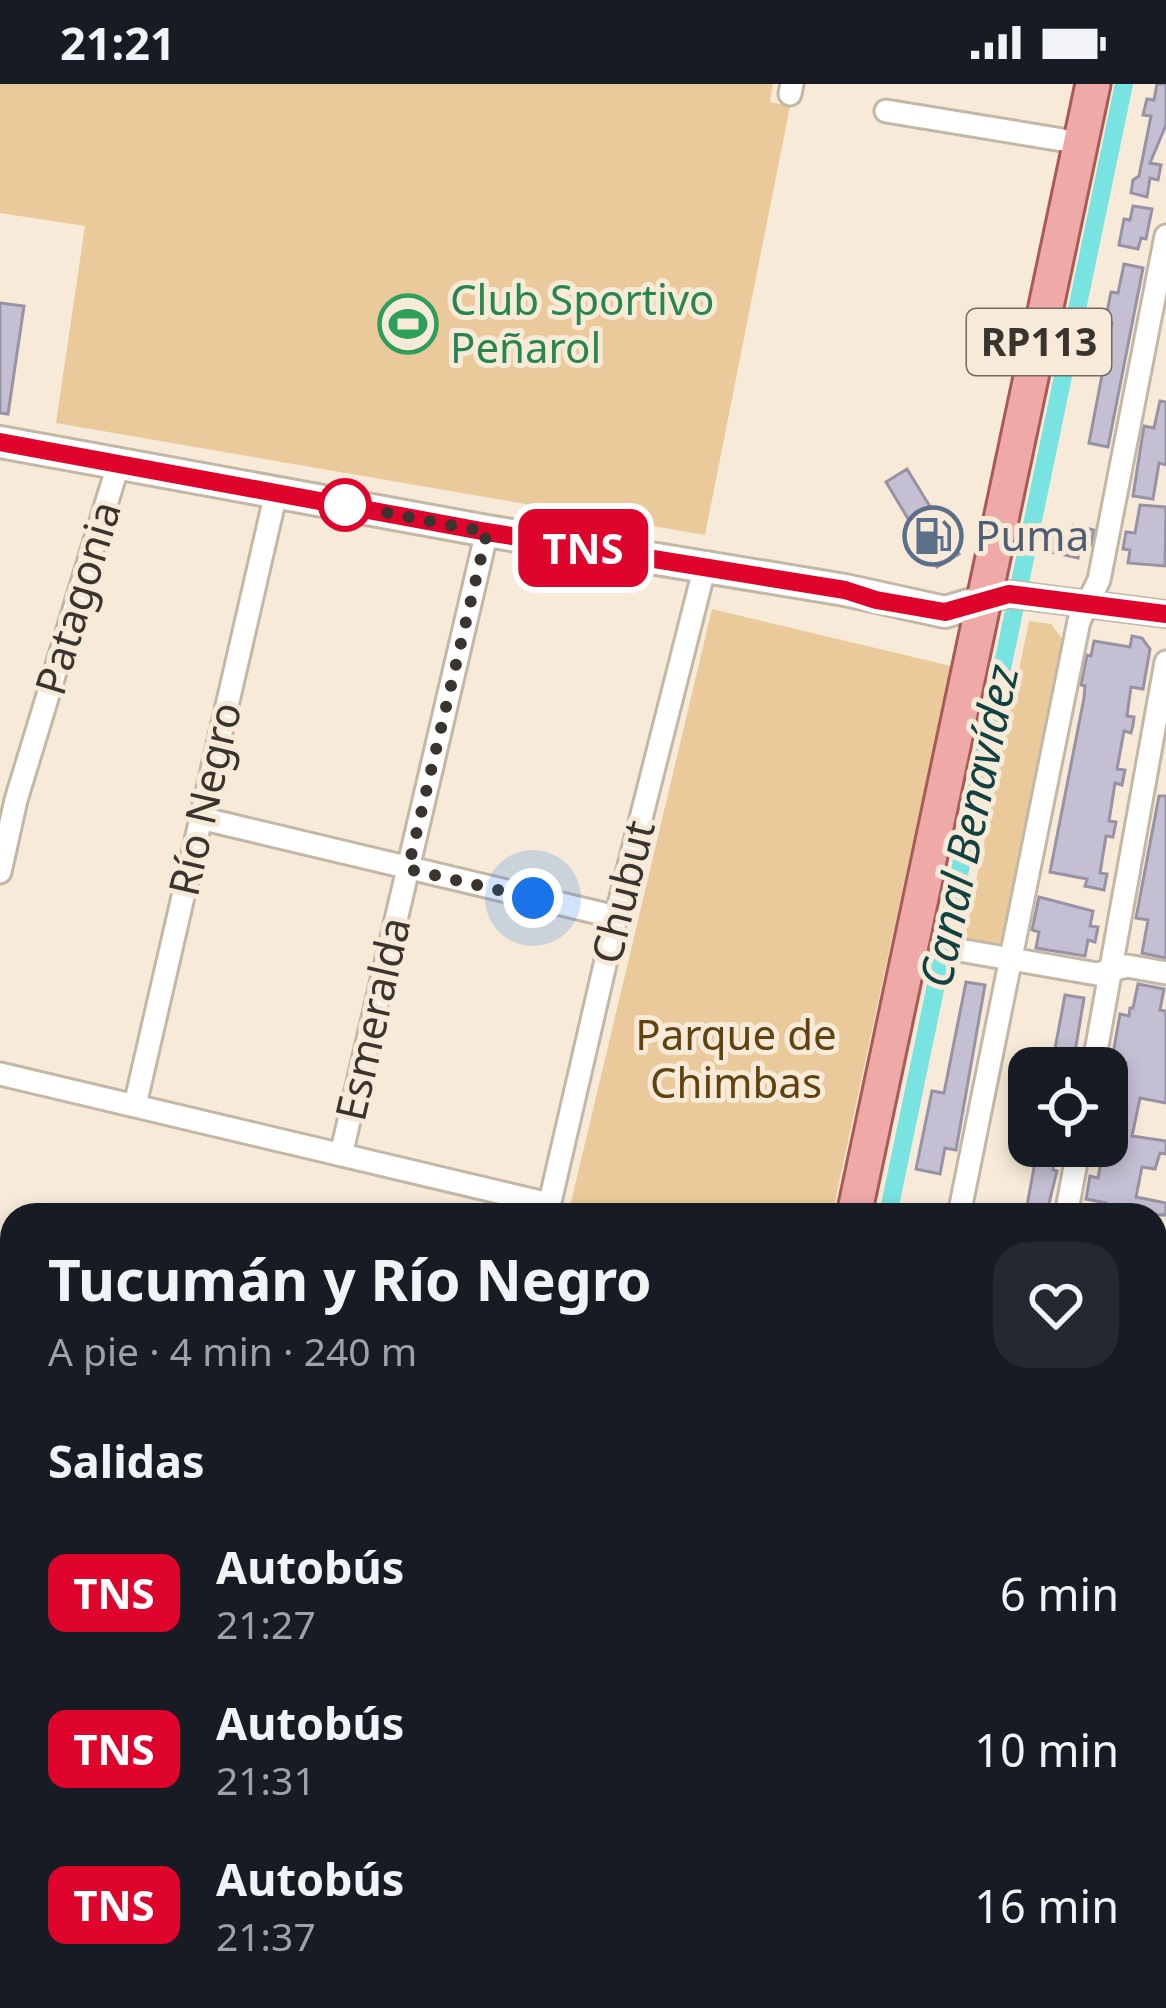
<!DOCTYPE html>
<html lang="es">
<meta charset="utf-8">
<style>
body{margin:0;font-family:"Noto Sans",sans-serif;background:#242831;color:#f1f3f6;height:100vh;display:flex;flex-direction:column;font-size:45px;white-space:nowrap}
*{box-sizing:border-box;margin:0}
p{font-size:39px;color:#9ea1a6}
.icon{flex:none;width:66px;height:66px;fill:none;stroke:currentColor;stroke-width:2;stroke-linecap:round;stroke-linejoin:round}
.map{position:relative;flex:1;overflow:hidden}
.side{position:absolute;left:0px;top:1119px;width:1167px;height:807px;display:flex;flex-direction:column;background:#171b24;border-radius:36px 36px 0 0;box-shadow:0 6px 18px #0003}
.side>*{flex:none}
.badge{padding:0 24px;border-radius:18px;font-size:42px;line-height:78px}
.tools{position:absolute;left:1008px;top:963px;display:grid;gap:24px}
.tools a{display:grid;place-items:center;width:120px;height:120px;border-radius:24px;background:#171b24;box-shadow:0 6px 18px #0003;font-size:60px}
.you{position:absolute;width:60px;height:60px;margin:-30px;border:9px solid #fff;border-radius:50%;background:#1a73e8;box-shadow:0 0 0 18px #1a73e833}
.map>.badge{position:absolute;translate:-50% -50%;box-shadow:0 0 0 6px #fff}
h2{padding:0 48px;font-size:45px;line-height:108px}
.round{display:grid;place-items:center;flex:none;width:126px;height:126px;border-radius:36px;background:#242831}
.overview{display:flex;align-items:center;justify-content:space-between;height:204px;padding:0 48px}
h1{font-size:57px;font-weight:700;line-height:90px}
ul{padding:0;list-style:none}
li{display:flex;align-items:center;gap:36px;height:156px;padding:0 48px}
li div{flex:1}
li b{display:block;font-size:45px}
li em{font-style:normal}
li .badge{min-width:132px;font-weight:700;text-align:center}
.status{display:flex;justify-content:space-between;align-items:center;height:84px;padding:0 60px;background:#171b24;direction:ltr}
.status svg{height:33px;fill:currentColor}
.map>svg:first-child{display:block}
.green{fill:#eaca9a}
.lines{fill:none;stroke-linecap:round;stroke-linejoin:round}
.canal{stroke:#79e3e2;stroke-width:18}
.building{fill:#c5bfd3;stroke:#9892a5;stroke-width:3}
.minor-casing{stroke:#c3b7a5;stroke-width:27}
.tertiary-casing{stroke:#c3b7a5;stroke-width:30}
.secondary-casing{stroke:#c3b7a5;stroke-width:36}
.primary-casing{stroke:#a85a56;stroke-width:39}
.minor{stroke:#fff;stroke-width:21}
.tertiary{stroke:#fff;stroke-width:24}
.secondary{stroke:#fff;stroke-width:30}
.primary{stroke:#efa9a7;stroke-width:33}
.line-casing{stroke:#fff;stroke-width:27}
.line{stroke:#de042c;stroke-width:18}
.walk{stroke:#39342d;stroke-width:12;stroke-dasharray:0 21.6}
.stop-dot{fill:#fff;stroke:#de042c;stroke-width:6}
.labels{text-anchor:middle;stroke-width:10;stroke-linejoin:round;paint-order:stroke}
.shield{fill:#f7ead8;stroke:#726b60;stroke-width:3}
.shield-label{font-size:39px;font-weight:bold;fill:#39342d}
.leisure-label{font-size:42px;fill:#27864d;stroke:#f7ead8;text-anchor:start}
.service-label{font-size:42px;fill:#4e5e75;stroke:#f7ead8;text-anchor:start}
.street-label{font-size:42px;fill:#39342d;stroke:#f7ead8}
.park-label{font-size:42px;fill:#60430e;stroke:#f7ead8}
.water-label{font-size:45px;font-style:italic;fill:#104242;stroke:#f7ead8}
</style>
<div class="status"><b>21:21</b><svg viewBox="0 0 49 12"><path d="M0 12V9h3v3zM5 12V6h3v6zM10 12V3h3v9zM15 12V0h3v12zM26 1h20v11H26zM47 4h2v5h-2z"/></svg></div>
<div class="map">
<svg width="1166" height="1924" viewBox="0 0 1166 1924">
<rect width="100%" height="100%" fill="#f7ead8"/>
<path class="green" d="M0 0H773L770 18 790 22 705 451 56 339 85 142 0 129Z
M712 525 951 582 832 1131H568Z
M1029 537 1051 540 1064 557 1007 853 994 862 964 856Z"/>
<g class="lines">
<path class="canal" d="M888 1131 1124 0
M723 1924 725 1914"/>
</g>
<path class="building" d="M1157 0H1166V41L1150 79 1161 81 1158 96 1150 94 1147 113 1131 109 1133 96 1139 92 1151 32 1143 31 1147 15 1154 16Z
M1133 122 1152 125 1146 155 1141 154 1138 165 1119 161 1124 135 1130 136Z
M1124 180 1143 184 1108 363 1089 359 1112 239 1105 238 1111 208 1118 209Z
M0 219 24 222 8 330 0 329Z
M1160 317 1166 318V381L1159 379 1153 415 1133 412 1144 342 1154 344Z
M907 385 959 470 937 483 886 398Z
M1140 421 1166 423 1165 482 1128 479 1130 466 1123 465 1126 448 1135 449Z
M1073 441 1094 446 1091 461 1081 459 1078 474 1047 467 1052 445 1071 449Z
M1132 552 1142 554 1150 565 1143 605 1131 603 1127 632 1134 633 1133 641 1131 649 1124 647 1117 685 1125 686 1122 701 1115 699 1109 737 1116 738 1113 753 1106 752 1100 789 1107 790 1104 806 1085 802 1087 795 1050 788 1084 614 1085 602 1081 601 1087 571 1091 572 1094 557 1130 563Z
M1159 712H1166V874L1142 869 1148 836 1136 834Z
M1039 813 1093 827 1090 842 1098 843 1095 858 1088 856 1085 872 1036 864 1039 848 1032 846Z
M966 898 985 901 956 1066 945 1064 940 1090 916 1085 932 1007 944 1009Z
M1138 900 1164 905 1160 926 1166 927V1019L1140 1014 1132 1052 1166 1057V1070L1160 1069 1155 1085 1142 1083 1136 1113 1166 1119V1131H1103L1106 1119 1086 1115 1090 1092 1098 1094 1104 1062 1111 1060 1126 979 1112 976 1120 930 1129 932 1130 924H1133Z
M1065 911 1084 914 1074 974 1054 970Z
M1038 1062H1057L1053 1086 1057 1087 1046 1131 1026 1127Z"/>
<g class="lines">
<g class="minor-casing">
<path id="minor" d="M790 10 792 0
M886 27 1081 59
M200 734 616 833
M0 788 16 716 119 378
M965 867 1097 890 1127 882 1166 889
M1093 984 1166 578
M0 990 549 1120
M135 1021 276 409
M341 1071 487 447
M547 1131 616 833 704 486
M959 1131 1079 537 1099 496 1166 152
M1066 1131 1079 1062
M0 1193 12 1196
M1155 1321 1166 1323
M0 1397 12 1399
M1155 1565 1166 1504
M1155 1660 1166 1662
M1155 1838 1166 1840
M60 1924 63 1914
M365 1924 367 1914
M923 1924 925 1914
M1090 1924 1092 1914"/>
</g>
<g class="tertiary-casing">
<path id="tertiary" d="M985 516 1009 510 1166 530"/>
</g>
<g class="secondary-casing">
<path id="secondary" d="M0 358 487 447 845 506 945 528 985 516"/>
</g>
<g class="primary-casing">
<path id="primary" d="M854 1131 1093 0
M0 1811 12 1813
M604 1914 679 1924"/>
</g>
<use href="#minor" class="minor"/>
<use href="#tertiary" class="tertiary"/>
<use href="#secondary" class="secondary"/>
<use href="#primary" class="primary"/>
</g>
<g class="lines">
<g class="line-casing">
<path id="line" d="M0 358 487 448 845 506 876 516 945 528 1009 510 1166 530"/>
</g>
<use href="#line" class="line"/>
<path class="walk" d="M345 421 487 448 408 785 533 814"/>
</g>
<defs>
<g id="stadium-ring" transform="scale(3)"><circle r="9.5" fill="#f7ead8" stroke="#2e9e5b" stroke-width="1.5"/><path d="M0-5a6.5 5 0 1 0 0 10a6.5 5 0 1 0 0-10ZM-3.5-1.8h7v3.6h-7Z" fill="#2e9e5b"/></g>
<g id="fuel-ring" transform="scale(3)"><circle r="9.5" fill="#f7ead8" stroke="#5c6f8a" stroke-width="1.5"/><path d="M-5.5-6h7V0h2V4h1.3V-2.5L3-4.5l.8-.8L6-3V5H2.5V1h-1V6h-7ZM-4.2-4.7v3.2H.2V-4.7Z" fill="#5c6f8a"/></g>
</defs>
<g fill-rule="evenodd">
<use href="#stadium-ring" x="408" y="240"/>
<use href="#fuel-ring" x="933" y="452"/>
</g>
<circle class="stop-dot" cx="345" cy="421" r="24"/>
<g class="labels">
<rect class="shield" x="967" y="225" width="144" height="66" rx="9"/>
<g class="shield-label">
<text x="1039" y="272">RP113</text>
</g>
<g class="leisure-label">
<text x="450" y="231">Club Sportivo<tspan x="450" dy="48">Peñarol</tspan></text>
</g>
<g class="service-label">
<text x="975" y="467">Puma</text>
</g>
<g class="street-label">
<text transform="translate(78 514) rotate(-73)" y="15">Patagonia</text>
<text transform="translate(205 715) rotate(-77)" y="15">Río Negro</text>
<text transform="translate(623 808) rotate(-76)" y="15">Chubut</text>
<text transform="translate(373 935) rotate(-77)" y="15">Esmeralda</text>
</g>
<g class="park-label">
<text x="736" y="966">Parque de<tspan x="736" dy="48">Chimbas</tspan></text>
</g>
<g class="water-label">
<text transform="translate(969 742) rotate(-78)" y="16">Canal Benavídez</text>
</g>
</g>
</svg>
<div class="tools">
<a><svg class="icon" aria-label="locate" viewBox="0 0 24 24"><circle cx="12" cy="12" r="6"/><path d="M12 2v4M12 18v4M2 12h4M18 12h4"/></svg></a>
</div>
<div class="you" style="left:533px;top:814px"></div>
<b class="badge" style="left:583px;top:464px;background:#de042c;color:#fff">TNS</b>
<section class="side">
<div class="overview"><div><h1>Tucumán y Río Negro</h1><p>A pie · 4 min · 240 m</p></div><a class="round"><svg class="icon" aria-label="heart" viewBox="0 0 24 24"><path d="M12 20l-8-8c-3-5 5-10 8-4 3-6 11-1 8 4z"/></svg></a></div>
<h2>Salidas</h2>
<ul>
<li><span class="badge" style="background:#de042c;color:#fff">TNS</span><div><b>Autobús</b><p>21:27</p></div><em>6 min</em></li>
<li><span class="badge" style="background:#de042c;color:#fff">TNS</span><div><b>Autobús</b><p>21:31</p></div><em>10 min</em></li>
<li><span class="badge" style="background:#de042c;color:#fff">TNS</span><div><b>Autobús</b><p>21:37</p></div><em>16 min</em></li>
</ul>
</section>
</div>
